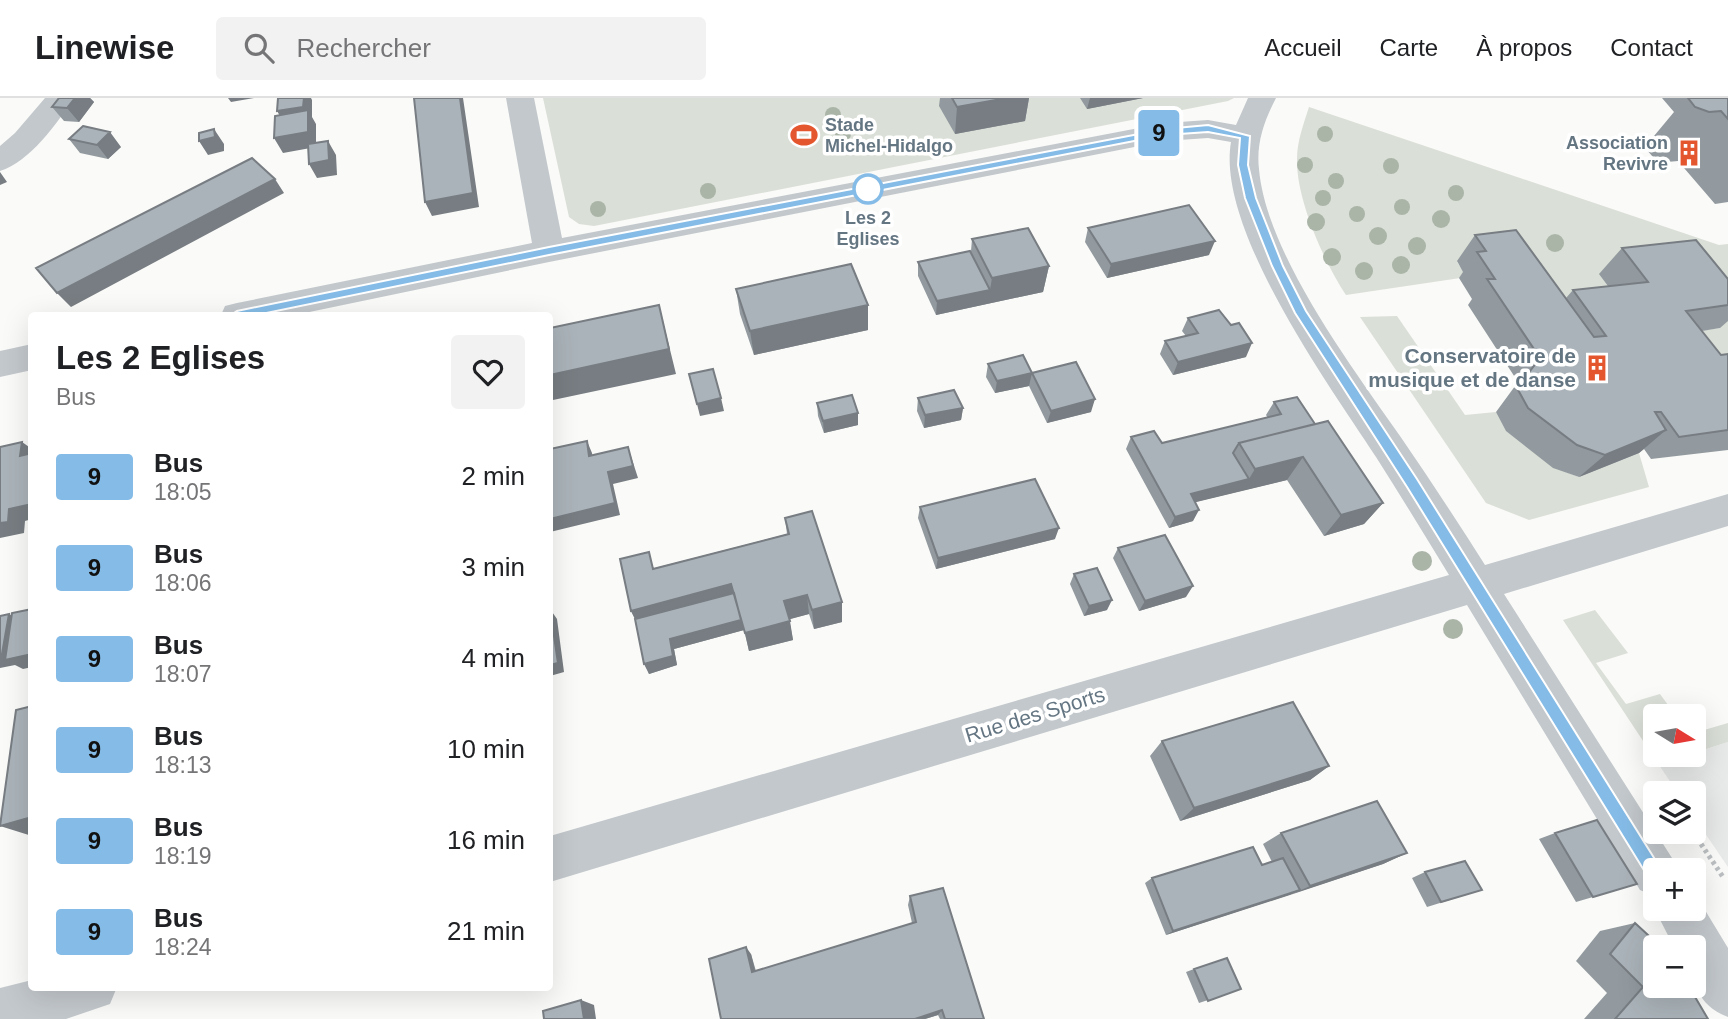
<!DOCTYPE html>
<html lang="fr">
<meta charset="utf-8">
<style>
body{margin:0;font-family:Helvetica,sans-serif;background:#f2f2f2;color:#202124;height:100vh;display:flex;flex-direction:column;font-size:26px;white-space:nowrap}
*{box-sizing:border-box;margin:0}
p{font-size:23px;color:#757577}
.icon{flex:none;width:38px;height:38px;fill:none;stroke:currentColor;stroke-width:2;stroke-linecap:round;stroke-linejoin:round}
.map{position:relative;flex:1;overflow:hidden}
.side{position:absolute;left:28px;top:214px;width:525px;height:679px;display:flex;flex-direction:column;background:#fff;border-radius:7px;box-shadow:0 7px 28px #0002}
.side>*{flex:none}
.badge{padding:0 14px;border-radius:5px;font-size:24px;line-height:46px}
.needle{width:46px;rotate:101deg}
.tools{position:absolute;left:1643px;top:606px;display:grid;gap:14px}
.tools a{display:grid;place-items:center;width:63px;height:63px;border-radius:7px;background:#fff;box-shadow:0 7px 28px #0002;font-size:35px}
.map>.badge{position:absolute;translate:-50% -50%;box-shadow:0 0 0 4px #fff}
.round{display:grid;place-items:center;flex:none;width:74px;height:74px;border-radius:7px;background:#f2f2f2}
.head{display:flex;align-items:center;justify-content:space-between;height:119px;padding:0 28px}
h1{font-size:33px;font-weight:700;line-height:52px}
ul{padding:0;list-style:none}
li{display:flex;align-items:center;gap:21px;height:91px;padding:0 28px}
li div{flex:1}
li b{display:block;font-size:26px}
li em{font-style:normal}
li .badge{min-width:77px;font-weight:700;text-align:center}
header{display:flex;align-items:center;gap:42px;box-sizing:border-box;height:98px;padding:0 35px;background:#fff;border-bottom:2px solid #e0e0e0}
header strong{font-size:33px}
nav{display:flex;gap:38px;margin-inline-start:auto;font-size:24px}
.search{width:490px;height:63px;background:#f2f2f2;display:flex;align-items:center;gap:18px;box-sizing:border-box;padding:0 24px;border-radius:7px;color:#757577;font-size:26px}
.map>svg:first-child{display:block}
.built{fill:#e8e9e9}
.green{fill:#dadfd7}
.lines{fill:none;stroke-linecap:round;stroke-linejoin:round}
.path{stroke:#bbbfc2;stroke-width:5;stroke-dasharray:3.5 3.5;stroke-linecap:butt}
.minor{fill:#c3c8cc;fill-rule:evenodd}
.tree{fill:#aab4a7}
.wall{fill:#929a9f}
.shaded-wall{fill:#777d82}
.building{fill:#aab3b9;stroke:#777d82;stroke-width:2}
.line{fill:#85bce7;stroke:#fff;stroke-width:2}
.stop-dot{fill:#fff;stroke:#85bce7;stroke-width:3.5}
.labels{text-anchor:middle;stroke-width:7;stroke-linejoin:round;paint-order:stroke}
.far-poi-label{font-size:18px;font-weight:bold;fill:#657683;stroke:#fff;text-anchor:start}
.far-stop-label{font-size:18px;font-weight:bold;fill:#657683;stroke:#fff}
.poi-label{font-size:21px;font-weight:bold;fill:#657683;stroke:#fff;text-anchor:end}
.street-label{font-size:21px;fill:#657683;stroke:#fff}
</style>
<header>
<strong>Linewise</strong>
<div class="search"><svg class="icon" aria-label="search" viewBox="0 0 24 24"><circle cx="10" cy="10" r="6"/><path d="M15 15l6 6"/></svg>Rechercher</div>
<nav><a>Accueil</a><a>Carte</a><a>À propos</a><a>Contact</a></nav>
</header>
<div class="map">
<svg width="1728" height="921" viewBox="0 0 1728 921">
<rect width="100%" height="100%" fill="#fafaf8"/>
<path class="built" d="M1728 644V769L1694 719V695H1678L1659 667Z"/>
<path class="green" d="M543 0H1234L1228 3 594 128 579 126 569 119Z
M1309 9 1719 147 1728 146V277L1660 238 1720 230 1623 209 1552 217 1457 164 1467 179 1346 197C1324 164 1296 101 1297 61 1297 43 1304 25 1309 9Z
M1397 218 1465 317 1496 314 1553 369 1579 379 1639 355 1649 389 1529 422 1486 405 1360 219Z
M1595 512 1628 555 1596 565 1626 606 1660 596 1676 618H1656V656H1691L1659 667 1563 522Z
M1728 625V644L1694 655V635Z"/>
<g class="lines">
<path class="path" d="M1701 746 1723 779"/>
<path class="minor" d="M45 0H74C57 25 30 64 0 73V48L15 35Z
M506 0H534L562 140 1165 25 1208 22 1236 27 1248 0H1276C1264 23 1256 46 1259 71 1266 155 1352 269 1400 338 1429 380 1457 423 1485 467L1728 396V428L1504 496 1672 760 1677 772H1656V799L1640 792 1467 507 550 784V738L1449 477C1425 438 1401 398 1376 359 1329 287 1216 131 1231 44L1208 40 1165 43 549 164 295 217H221L225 208 237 205 532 145Z
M32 246V272L0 279V253Z
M1694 794 1728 850V919C1693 905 1694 882 1694 849H1674L1654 810 1656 806V810H1694Z
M32 882V889H117L110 906 66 921H0V890Z"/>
</g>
<g class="tree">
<circle cx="833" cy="17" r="8"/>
<circle cx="843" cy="36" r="8"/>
<circle cx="1325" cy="36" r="8"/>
<circle cx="1305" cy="67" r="8"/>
<circle cx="1391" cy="68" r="8"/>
<circle cx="1336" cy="83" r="8"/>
<circle cx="708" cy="93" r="8"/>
<circle cx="1456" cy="95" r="8"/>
<circle cx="1323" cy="100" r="8"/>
<circle cx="1402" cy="109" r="8"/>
<circle cx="598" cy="111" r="8"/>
<circle cx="1357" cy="116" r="8"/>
<circle cx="1441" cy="121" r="9"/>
<circle cx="1316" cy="124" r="9"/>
<circle cx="1378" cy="138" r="9"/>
<circle cx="1555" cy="145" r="9"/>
<circle cx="1417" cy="148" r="9"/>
<circle cx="1332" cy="159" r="9"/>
<circle cx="1401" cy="167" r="9"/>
<circle cx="1364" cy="173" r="9"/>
<circle cx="1422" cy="463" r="10"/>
<circle cx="1453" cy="531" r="10"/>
</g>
<path class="wall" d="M59 0H90L94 4 79 24 64 23 52 9Z
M940 0H1029L1025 23 955 36 939 8Z
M1080 0H1143L1087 11Z
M1662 0H1728V104L1715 106 1678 63 1667 64 1653 59 1646 51 1649 44 1674 14Z
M69 41 121 49 108 61 80 55Z
M1088 130 1209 157 1107 180 1085 144Z
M1475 137 1566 200 1573 192 1608 188 1599 176 1622 150 1728 181V223L1720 230 1702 233 1721 257 1728 256V352L1651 361 1644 351 1639 355 1579 379 1553 370 1506 333 1496 314 1518 284 1468 207 1472 201 1459 180 1463 174 1457 163Z
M972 141 1049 168 1043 194 936 217 918 178V164L971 153Z
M736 191 868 207V232L754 257 740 216Z
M1188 220 1231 227 1246 259 1173 277 1160 256 1165 243 1186 238 1182 233Z
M988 266 1032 275 1091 314 1047 325 1029 288 995 295 986 279Z
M918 300 963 310 961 322 924 330 917 313Z
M1274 304 1315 326 1383 405 1364 426 1324 438 1287 382 1195 404 1193 423 1169 430 1126 351 1131 339 1162 345 1268 320 1266 317Z
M817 305 858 315V327L824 335 818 318Z
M920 409 1055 441 936 471 918 420Z
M785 420 842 524 814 531 809 516 789 521 793 542 749 553 744 532 674 551 677 567 649 576 635 521 631 513 655 470 787 436Z
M1118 450 1186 499 1139 513 1113 460Z
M1074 476 1107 512 1084 518 1070 486Z
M1162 643 1329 668 1310 682 1180 723 1150 658Z
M1281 735 1407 755 1383 766 1166 837 1145 785 1152 780 1262 767 1272 764 1263 746Z
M1555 735 1637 786 1576 804 1539 741Z
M1425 774 1482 792 1427 809 1412 780Z
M910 798 984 921H940L938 917 925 921H721L751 856 756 873 912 825 908 807Z
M1635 825 1708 921H1584L1607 895 1576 863 1600 833Z
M1194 871 1241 891 1199 905 1186 874Z"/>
<path class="shaded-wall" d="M75 0H90L94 4 79 24 67 10Z
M228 0H254L231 4Z
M304 0H311L312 2V19L316 26V49L283 55 274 40 286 28 277 13Z
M460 0H463L479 109 432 118 425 104Z
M1007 0H1029L1025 23 955 36 957 9Z
M1090 0H1143L1087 11Z
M214 31 224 46V53L208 57 199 43Z
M110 34 121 49 108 61 97 47Z
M328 43 336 57 337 77 317 80 309 66Z
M0 74 7 84 0 87Z
M275 81 284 95 71 209 57 195Z
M1215 143 1209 157 1107 180 1111 166Z
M1049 168 1043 194 936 217 937 203 990 192 992 180Z
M659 207 676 276 553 302 550 293V277Z
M868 207V232L754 257 750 233Z
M1252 245 1246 259 1173 277 1178 264Z
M1032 275 1029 288 995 295 997 283Z
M721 300 724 313 700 318 697 306Z
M1095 301 1091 314 1047 325 1051 313Z
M963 310 961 322 924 330 925 317Z
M858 315V327L824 335 823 323Z
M1666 332 1639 355 1579 379 1605 357Z
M587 343 592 355 594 370 589 358Z
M22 344 32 351V367L20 358Z
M628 349 638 380 613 386 620 417 550 434V421L608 374Z
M1303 359 1287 382 1184 407 1191 396 1249 381 1255 371Z
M1383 405 1364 426 1324 438 1341 417Z
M32 406V421L25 423 24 435 0 440V425L9 411Z
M1199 412 1193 423 1169 430 1175 419Z
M1059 430 1055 441 936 471 938 460Z
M731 486 736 506 640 531 631 513Z
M1193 488 1186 499 1139 513 1145 503Z
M807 497 809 516 787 522 784 503Z
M1112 502 1107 512 1084 518 1089 508Z
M842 504V524L814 531 812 512Z
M550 511 557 521 564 574 550 578Z
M9 516 27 526 32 556V569L23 571 15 567 0 570V556Z
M741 522 744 532 674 551 677 567 649 576 644 566 670 541Z
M790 523 793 542 749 553 745 535Z
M1329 668 1310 682 1180 723 1194 710Z
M32 719V738L0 728Z
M1407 755 1383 766 1290 797 1310 788Z
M1300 792 1290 797 1166 837 1173 833Z
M746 849 751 856 757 880 752 874Z
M581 902 594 907 596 921H584Z
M942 912 938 917 925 921H915Z"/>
<path class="building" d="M59 0H75L67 10 52 9Z
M278 0H304L303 9 277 13Z
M414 0H460L473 95 425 104Z
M952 0H1007L957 9Z
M1688 0H1728V21L1721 13 1709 14 1695 9Z
M308 12V34L274 40 275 18Z
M83 28 110 34 97 47 69 41Z
M214 31 215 39 199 43V35Z
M328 43 329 62 309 66 308 46Z
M252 60 275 81 57 195 36 170Z
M1189 107 1215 143 1111 166 1088 130Z
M1028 130 1049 168 992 180 972 141Z
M1516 132 1594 239 1606 238 1573 192 1648 184 1622 150 1696 142 1728 181V207L1686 213 1721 257 1728 256V332L1679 339 1661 314H1655L1666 332 1605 357 1577 347 1528 310 1517 290 1540 260 1487 181H1495L1477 154 1486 153 1475 137Z
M970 153 990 192 937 203 918 164Z
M851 166 868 207 750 233 736 191Z
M659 207 669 251 550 277V230Z
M1219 212 1231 227 1239 225 1252 245 1178 264 1165 243 1198 235 1188 220Z
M1023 257 1032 275 997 283 988 266Z
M1076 264 1095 301 1051 313 1032 275Z
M713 271 721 300 697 306 689 276Z
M954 292 963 310 925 317 918 300Z
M852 297 858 315 823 323 817 305Z
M1297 299 1315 326 1239 345 1233 355 1249 381 1191 396 1199 412 1175 419 1131 339 1154 333 1162 345 1281 316 1274 304Z
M1328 323 1383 405 1341 417 1303 359 1255 371 1239 345Z
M587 343 589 358 628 349 633 368 608 374 615 405 550 421V351Z
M22 344 20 358 32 355V406L9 411 8 424 0 425V349Z
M1035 381 1059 430 938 460 920 409Z
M812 413 842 504 812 512 807 497 784 503 790 523 745 535 731 486 631 513 620 461 649 454 653 471 789 436 785 420Z
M1165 437 1193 488 1145 503 1118 450Z
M1097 470 1112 502 1089 508 1074 476Z
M734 495 741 522 670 541 673 558 644 566 635 521Z
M32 511V556L5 562 12 515Z
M550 511 558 565 550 567Z
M9 516 2 556H0V518Z
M1293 604 1329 668 1194 710 1162 643Z
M32 608V719L0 728 16 612Z
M1377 703 1407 755 1310 788 1281 735Z
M1597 722 1637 786 1593 799 1555 735Z
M1253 749 1262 767 1283 760 1300 792 1173 833 1152 780Z
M1465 763 1482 792 1441 804 1425 774Z
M943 790 984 921H945L942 912 915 921H721L709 861 746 849 752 874 916 824 910 798Z
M1635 825 1661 849H1656V887H1688L1708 921H1615L1643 889 1610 856Z
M1227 860 1241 891 1208 903 1194 871Z
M581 902 584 921H544L543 913Z"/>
<path class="line" d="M1208 27 1250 38 1248 67 1256 100 1283 168 1306 213 1417 381 1661 771 1664 777 1661 782 1656 785 1650 782 1407 389 1295 215 1272 168 1245 100 1238 67 1240 40 1208 34 1165 37 549 157 237 221 231 217 237 213 549 149 1165 31Z"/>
<defs>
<g id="stadium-bare" transform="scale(2.1)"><path d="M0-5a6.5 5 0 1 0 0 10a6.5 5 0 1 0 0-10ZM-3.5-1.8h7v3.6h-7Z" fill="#e4572e" stroke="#fff" stroke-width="2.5" paint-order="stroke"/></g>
<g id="building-bare" transform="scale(2.1)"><path d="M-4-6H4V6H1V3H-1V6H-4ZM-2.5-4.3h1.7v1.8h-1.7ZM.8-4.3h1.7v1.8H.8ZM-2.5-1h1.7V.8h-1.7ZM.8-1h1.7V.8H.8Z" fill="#e4572e" stroke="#fff" stroke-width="2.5" paint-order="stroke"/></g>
</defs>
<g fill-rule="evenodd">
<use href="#stadium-bare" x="804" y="37"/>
<use href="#building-bare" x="1689" y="55"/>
<use href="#building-bare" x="1597" y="270"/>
</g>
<circle class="stop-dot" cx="868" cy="91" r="14"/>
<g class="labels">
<g class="far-poi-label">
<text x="825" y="33">Stade<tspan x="825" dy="21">Michel-Hidalgo</tspan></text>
<text x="1668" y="51" text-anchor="end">Association<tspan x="1668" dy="21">Revivre</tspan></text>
</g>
<g class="far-stop-label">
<text x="868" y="126">Les 2<tspan x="868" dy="21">Eglises</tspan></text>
</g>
<g class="poi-label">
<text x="1576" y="265">Conservatoire de<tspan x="1576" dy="24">musique et de danse</tspan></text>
</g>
<g class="street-label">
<text transform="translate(1035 617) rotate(-17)" y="7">Rue des Sports</text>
</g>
</g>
</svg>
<div class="tools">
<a><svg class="needle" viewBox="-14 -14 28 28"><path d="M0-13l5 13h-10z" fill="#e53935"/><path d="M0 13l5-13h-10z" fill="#757577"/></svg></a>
<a><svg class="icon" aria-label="layers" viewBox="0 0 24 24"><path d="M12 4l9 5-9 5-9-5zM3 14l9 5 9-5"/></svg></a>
<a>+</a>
<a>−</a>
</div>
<b class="badge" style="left:1159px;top:35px;background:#85bce7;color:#111">9</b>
<section class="side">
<div class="head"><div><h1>Les 2 Eglises</h1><p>Bus</p></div><a class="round"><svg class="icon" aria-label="heart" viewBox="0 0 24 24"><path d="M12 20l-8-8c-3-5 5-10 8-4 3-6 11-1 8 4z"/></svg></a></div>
<ul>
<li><span class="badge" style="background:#85bce7;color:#111">9</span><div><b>Bus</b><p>18:05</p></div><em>2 min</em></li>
<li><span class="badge" style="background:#85bce7;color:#111">9</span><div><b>Bus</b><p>18:06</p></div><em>3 min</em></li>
<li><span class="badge" style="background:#85bce7;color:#111">9</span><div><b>Bus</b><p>18:07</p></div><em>4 min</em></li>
<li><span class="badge" style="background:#85bce7;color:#111">9</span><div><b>Bus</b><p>18:13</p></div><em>10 min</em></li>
<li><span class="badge" style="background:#85bce7;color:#111">9</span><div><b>Bus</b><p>18:19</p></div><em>16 min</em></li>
<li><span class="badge" style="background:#85bce7;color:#111">9</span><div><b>Bus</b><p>18:24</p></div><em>21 min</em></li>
</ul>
</section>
</div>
